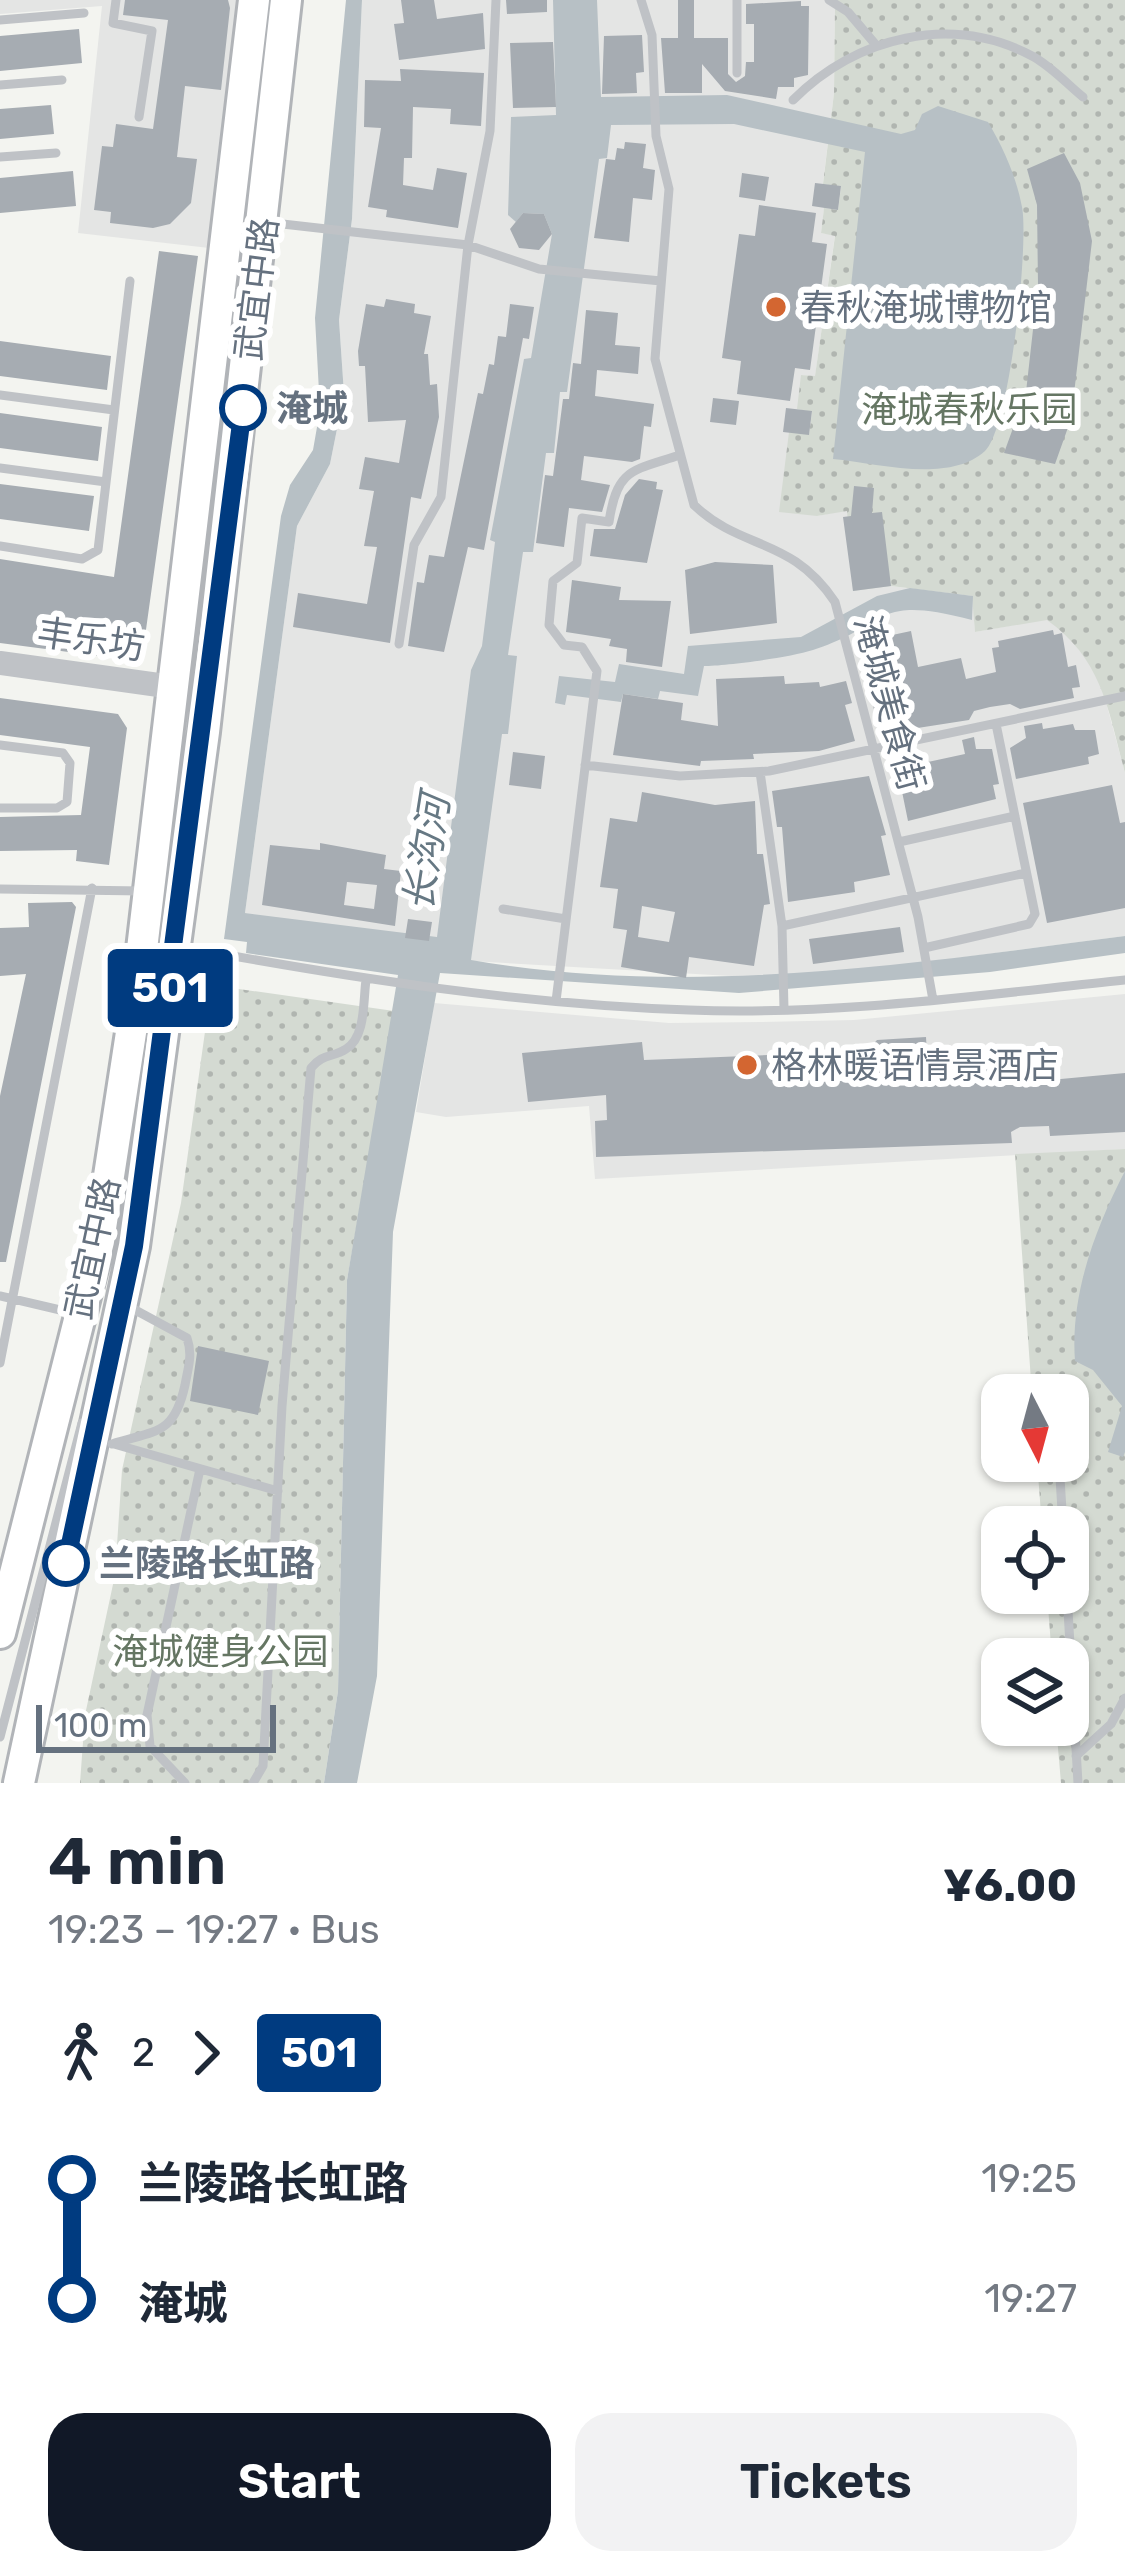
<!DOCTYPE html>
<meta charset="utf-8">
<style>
body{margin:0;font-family:Rubik,"Noto Sans SC",sans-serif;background:#f2f2f3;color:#1f2937;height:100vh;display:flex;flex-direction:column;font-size:45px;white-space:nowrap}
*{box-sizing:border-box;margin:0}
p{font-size:39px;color:#747a83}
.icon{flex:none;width:66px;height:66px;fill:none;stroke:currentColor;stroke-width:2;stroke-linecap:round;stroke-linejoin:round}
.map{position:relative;height:1783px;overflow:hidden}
.side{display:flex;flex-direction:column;background:#fff;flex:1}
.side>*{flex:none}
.badge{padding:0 24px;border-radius:9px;font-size:42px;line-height:78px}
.needle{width:78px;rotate:174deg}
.tools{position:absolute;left:981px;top:1374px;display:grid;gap:24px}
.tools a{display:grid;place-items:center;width:108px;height:108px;border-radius:24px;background:#fff;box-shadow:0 3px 9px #0004;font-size:60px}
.scale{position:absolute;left:36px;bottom:30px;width:240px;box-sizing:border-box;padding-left:12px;border:6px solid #65717f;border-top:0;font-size:33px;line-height:42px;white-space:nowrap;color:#65717f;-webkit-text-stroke:9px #fff;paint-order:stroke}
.map>.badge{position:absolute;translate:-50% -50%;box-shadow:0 0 0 6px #fff}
.legs{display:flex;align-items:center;gap:18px;height:132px;padding:0 48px;font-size:39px}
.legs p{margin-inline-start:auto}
.head{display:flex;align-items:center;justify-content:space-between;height:204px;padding:0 48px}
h1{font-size:66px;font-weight:600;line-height:90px}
.action{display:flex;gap:24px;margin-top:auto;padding:24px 48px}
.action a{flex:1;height:138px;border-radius:36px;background:#111827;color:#fff;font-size:48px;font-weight:600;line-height:138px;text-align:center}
.action a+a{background:#f2f2f3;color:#1f2937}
ul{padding:0 48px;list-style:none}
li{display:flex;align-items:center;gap:42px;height:120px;font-size:45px}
li i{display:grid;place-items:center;width:18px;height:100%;margin:0 15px;background:currentColor}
li i::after{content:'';width:30px;height:30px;margin:-15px;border:9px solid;border-radius:50%;background:#fff}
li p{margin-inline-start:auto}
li:first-child i{background:linear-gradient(#0000 50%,currentColor 0)}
li:last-child i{background:linear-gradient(currentColor 50%,#0000 0)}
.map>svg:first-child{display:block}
.built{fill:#e4e5e4}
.park{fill:url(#park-dots)}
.water{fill:#b7c0c5}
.building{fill:#a6acb2;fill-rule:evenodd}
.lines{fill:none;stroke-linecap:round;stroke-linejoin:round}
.primary-casing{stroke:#b1b4b8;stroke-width:36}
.service{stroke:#bfc2c6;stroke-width:9}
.tertiary{stroke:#bfc2c6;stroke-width:24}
.primary{stroke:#fff;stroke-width:30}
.line-1-casing{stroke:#fff;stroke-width:27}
.line-1{stroke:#003b80;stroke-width:18}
.poi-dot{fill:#d36631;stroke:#fff;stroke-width:4.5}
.stop-1-dot{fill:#fff;stroke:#003b80;stroke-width:6}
.labels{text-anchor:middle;stroke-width:12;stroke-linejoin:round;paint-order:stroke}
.street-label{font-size:36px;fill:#65717f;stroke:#fff}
.poi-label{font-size:36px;fill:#65717f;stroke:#fff;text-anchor:start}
.stop-label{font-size:36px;font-weight:bold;fill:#65717f;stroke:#fff;text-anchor:start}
.park-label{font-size:36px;fill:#657663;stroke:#fff}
.water-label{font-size:39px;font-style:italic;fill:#667883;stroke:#fff}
</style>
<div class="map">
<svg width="1125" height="1783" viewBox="0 0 1125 1783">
<defs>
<pattern id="park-dots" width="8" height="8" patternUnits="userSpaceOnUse" patternTransform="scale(3)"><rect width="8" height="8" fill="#d4dad2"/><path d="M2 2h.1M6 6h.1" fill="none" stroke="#b0b5b0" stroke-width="1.8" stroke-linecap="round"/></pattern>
</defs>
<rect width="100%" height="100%" fill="#f3f4f0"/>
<path class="built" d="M0 0H247L218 249 78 233 102 6 0 14Z
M362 0H835L834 93 823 183 841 186 838 210 824 209 821 233 835 235 815 377 802 375 812 411 809 435 790 433 817 516 847 510 891 586 973 596 975 632 1047 619 1068 635 1099 676 1125 773V936L874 969 748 977 471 961 245 913 297 526 330 464 344 394 339 320 352 219Z
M1125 994V1149L595 1179 589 1106 446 1117 416 1112 434 1003 669 1023 761 1022 854 1020Z"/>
<path class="park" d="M835 0H1125V773C1108 710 1103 660 1047 620L975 632 972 596 891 586 853 591 847 511 817 516 779 512 789 432 809 434 812 412 797 409 801 375 815 376 835 236 821 233 824 208 838 210 841 187 823 184 834 93Z
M225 987 394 1011 347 1280 338 1691 324 1783H80L85 1715 115 1575 122 1470 181 1203 210 996Z
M1125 1149V1783H1061L1056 1725H1068V1659H1052L1047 1593H1068V1527H1042L1037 1461H1068V1395H1032L1015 1154Z"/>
<path class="water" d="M346 0H362L352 219 339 320 344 394 330 464 297 526 245 913 437 937 471 670 482 646 495 542 490 540 524 359 531 358 552 234 544 214 523 213 516 222 508 215 511 117 556 115 553 0H597L601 97 727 95 901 134 915 130 922 114 938 106 988 122C1004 149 1016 176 1022 207 1029 243 1010 428 985 451 949 484 876 463 833 459L865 152 734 124 611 125 607 158 599 159 567 392H560L554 453H546L533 552H523L508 655 517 656 508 734H502L471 960C688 998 909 964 1125 936V953L990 972 739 993 440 973 393 1232 377 1676 357 1783H324L338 1691 347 1280 398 975 246 953 247 942 224 939 281 516 290 485 313 450 320 410 315 318Z
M910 588 973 596 972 620C872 594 893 624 813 650 788 658 724 666 704 666L698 696 660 691 658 699 623 694 621 702 567 695 565 705 555 703 559 676 615 682 619 664 684 674 688 646 801 637 877 596Z
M1125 1171V1452L1123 1457 1108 1452 1122 1406 1093 1370 1075 1361C1070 1295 1095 1229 1125 1171Z"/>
<path class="building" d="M125 0H228L230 8 221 90 185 86 177 157 197 159 191 203 170 224 153 228 110 223 111 212 94 210 102 146 113 147 116 124 153 129 168 20 123 15Z
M401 0H434L437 19 483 13 485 49 399 60 394 24 404 23Z
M506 0H547V12L507 14Z
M678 0H694V38H728V74L736 82 745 76 746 62H754V24H746V4L801 1V6H809L808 75 794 78V87H778L776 99 725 91 702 64V93H665L661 38H678Z
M79 29 82 63 0 71V36Z
M642 35 644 72 636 73 637 93 602 94 604 36Z
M553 42 556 107 513 108 510 43Z
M400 69 484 73 481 126 450 124 451 109 413 107 412 158H404L403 185 433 190 437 168 467 173 458 228 386 217 387 210 368 207 381 128 364 127 365 80 401 81Z
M51 105 54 134 0 139V109Z
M625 142 646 144 643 168 655 170 652 200 633 198 629 242 594 238 606 159 615 160 617 148 624 149Z
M1064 153 1080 183 1092 241 1071 419 1055 464 1004 453 1026 392 1038 285 1037 205 1027 169Z
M73 171 76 206 0 213V178Z
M742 173 769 177 765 201 739 197Z
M815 183 841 186 838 210 812 206Z
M759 205 816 213 812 242 827 244 810 370 795 368 790 401 737 394 741 361 722 358 739 234 755 236Z
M523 213 544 214 552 234 539 250 519 248 510 229Z
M159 251 198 256 144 644 122 659 0 643V559L114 577Z
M386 299 415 304 414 313 431 316 424 354H428L430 385 437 384 439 417 421 499 411 497 390 643 293 627 298 593 367 604 377 547 364 546 374 491 359 489 365 457 399 463 406 420 368 422 365 366H359L358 351 366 304 384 307Z
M510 304 534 307 529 339 523 338 484 550 468 547 444 652 408 646 417 582 424 583 429 555 444 557 478 393 483 394 489 364 494 365 498 336 506 337Z
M586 310 618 313 615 345 640 347 638 374 597 370 595 396 654 404 651 427 644 426 640 459 632 462 584 456 581 480 610 485 602 512 569 508 564 547 536 543 545 475 553 476 563 399H569L573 363 581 364Z
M0 341 111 356 107 390 0 376Z
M713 398 739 401 736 425 710 422Z
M786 408 812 411 809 435 783 432Z
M0 413 102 427 98 461 0 448Z
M639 479 657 482 656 489 663 490 647 563 590 556 594 529H615L625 495Z
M0 484 94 496 89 531 0 519Z
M854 486 874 488 872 513 882 512 891 586 853 591 843 517 851 516Z
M715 562 773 565 777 623 690 634 685 570Z
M572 580 621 587 619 600 671 601 662 667 626 662 627 649 609 646 611 639 566 632Z
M1053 630 1054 635 1062 633 1068 667 1076 665 1080 687 1072 688 1074 698 1020 709 1010 704 990 707 974 711 969 720 879 734 873 705 881 704 869 640 911 631 918 667 961 658 966 679 996 672 992 648 999 647 998 641Z
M784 676 785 684 819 682 820 687 846 681 852 703 845 705 855 741 819 751 753 754 754 759 701 761 700 766 613 755 623 694 683 703 681 720 718 726 716 679Z
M0 698 118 714 127 728 109 865 76 861 77 850 0 851V817L81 815 90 747 0 735Z
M1042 723 1043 729 1073 724 1075 730H1095L1099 754 1088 757 1089 764 1016 779 1010 748 1026 738 1024 726Z
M974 737 976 749H992L999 784 993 785 996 799 908 821 896 762 913 759 914 765 965 754 962 740Z
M513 752 545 756 541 789 509 785Z
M869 776 886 835 881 836 890 875 854 882 855 892 788 902 782 827H777L772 791Z
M1112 785 1120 823 1125 822V908L1047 923 1023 803Z
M642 792 715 805 755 801 757 854H763L770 904 764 905 754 966 689 957 686 978 621 967 627 930 613 928 618 889 600 887 610 818 637 822ZM642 906 675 912 669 942 638 937Z
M320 843 386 855 384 869 401 871 395 926 262 905 270 845 320 850ZM347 882 377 885 374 909 344 905Z
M72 902 76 907 6 1262H0V1096L26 974 0 976V928L29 927 28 903Z
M408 919 432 922 429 941 405 938Z
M900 927 904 952 813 964 809 939Z
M926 1037 927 1055 997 1045 998 1052 1005 1051 1007 1078H1017L1018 1083 1125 1073V1132L1050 1136 1049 1126 1020 1127 1011 1132 1012 1143 596 1157 595 1121 607 1120 606 1095 528 1102 522 1053 642 1042 644 1060 696 1058 867 1051 877 1040Z
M198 1346 269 1361 258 1415 190 1401Z"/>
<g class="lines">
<g class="primary-casing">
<path id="primary" d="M0 1633 99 1241 136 1000 254 0
M19 1783 134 1246 204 732 286 0"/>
</g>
<path class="service" d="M116 0 113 23 152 31 139 117
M641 0 652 35 656 136 669 189 655 359 694 505C742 551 791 536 835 602L918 917 933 1000
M737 0V73
M829 0 848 12 876 45
M0 20 84 13
M0 85 62 80
M793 100C856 37 951 13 1032 56 1051 66 1067 84 1083 97
M0 157 56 153
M265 222 468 245 539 269 661 281
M0 395 114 410
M0 468 106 482
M0 546 82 559 98 550 130 281
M399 644 414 545 441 497 468 245 490 131 496 0
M0 745 63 753 70 763 67 802 57 808H0
M585 765 680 776 769 771 1125 696
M760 772 782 926 784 1009
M899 842 1015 816
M0 889 144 891
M503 909 566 919
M782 926 1026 873
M183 947C352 978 517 1004 689 1010 834 1016 980 995 1125 980
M924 948 1029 924 1035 914 996 724
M556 1001 597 671 582 647 564 645 549 625 553 581 577 563 582 518 609 522C617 468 632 471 680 455
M0 1296 73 1313
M0 1363 92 888
M112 1444C157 1430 174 1435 185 1385 188 1368 193 1355 187 1338L126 1305
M114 1444 278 1491
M1059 1461 1063 1527
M1067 1593 1078 1783
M0 1737 82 1423
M1076 1756 1111 1724 1125 1698
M185 1783 150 1746 147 1715 200 1469
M253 1783 263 1766 282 1406 311 1068C323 1053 332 1058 346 1049 366 1037 363 1001 366 980"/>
<path class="tertiary" d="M0 663 173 687"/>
<use href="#primary" class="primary"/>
</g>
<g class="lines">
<g class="line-1-casing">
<path id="line-1" d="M66 1563 134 1246 243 408"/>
</g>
<use href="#line-1" class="line-1"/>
</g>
<g class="poi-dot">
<circle cx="776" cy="307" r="12"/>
<circle cx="747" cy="1065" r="12"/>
</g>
<g class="stop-1-dot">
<circle cx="243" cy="408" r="21"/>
<circle cx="66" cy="1563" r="21"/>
</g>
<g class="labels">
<g class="street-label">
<text transform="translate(256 289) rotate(-83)" y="13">武宜中路</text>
<text transform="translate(91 639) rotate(8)" y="13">丰乐坊</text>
<text transform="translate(890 703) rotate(75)" y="13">淹城美食街</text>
<text transform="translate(92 1248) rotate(-78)" y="13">武宜中路</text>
</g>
<g class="poi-label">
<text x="800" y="320">春秋淹城博物馆</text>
<text x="771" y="1078">格林暖语情景酒店</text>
</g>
<g class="stop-label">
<text x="276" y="421">淹城</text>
<text x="99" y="1576">兰陵路长虹路</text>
</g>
<g class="park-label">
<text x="969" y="422">淹城春秋乐园</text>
<text x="220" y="1664">淹城健身公园</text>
</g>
<g class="water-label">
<text transform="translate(426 853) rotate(-81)" y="14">长沟河</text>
</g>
</g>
</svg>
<div class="tools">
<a><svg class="needle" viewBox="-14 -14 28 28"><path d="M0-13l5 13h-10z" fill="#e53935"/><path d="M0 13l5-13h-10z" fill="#747a83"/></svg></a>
<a><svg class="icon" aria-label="locate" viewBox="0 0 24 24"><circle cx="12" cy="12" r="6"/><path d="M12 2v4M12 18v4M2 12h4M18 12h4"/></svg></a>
<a><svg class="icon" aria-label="layers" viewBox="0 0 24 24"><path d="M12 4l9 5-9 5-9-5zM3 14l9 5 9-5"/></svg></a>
</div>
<div class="scale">100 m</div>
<b class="badge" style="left:170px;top:988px;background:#003b80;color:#fff">501</b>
</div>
<section class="side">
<div class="head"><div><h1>4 min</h1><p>19:23 – 19:27 · Bus</p></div><b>¥6.00</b></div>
<div class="legs"><svg class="icon" aria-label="walk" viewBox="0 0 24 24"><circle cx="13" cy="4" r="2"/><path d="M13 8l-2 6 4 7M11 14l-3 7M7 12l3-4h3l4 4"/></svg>2<svg class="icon" aria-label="forward" viewBox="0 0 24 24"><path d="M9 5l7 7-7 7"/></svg><b class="badge" style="background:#003b80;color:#fff">501</b></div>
<ul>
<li><i style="color:#003b80"></i><b>兰陵路长虹路</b><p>19:25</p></li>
<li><i style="color:#003b80"></i><b>淹城</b><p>19:27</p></li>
</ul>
<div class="action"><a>Start</a><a>Tickets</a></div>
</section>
